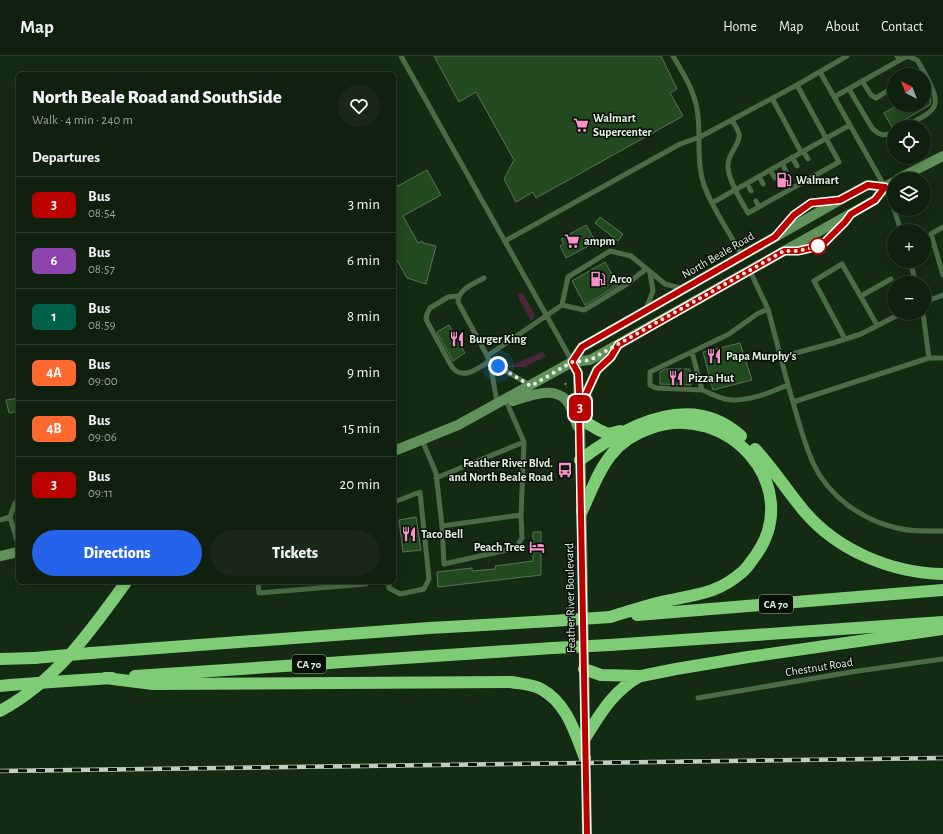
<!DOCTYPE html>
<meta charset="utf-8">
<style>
body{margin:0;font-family:"Alegreya Sans",sans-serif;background:#192817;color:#f1f3f6;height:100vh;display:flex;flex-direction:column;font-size:15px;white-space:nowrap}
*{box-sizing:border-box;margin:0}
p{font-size:13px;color:#9ca39e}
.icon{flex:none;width:22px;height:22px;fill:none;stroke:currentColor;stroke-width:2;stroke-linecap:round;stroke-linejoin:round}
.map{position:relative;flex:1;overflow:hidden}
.panel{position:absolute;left:16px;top:16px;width:380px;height:512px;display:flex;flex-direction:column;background:#10200e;border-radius:6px;box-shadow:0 2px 10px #0003,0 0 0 1px #303e2e}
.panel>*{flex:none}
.badge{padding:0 8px;border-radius:6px;font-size:14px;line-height:26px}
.needle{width:26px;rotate:318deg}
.controls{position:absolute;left:887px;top:12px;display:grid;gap:8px}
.controls a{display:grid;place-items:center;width:44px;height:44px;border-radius:50%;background:#10200e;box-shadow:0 2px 10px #0003,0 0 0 1px #303e2e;font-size:20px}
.you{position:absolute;width:20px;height:20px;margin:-10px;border:3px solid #fff;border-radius:50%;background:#1a73e8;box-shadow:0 0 0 6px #1a73e833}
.map>.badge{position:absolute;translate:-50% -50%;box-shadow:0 0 0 2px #fff}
h2{padding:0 16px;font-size:15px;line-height:36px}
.round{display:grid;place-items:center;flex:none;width:42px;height:42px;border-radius:21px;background:#192817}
.overview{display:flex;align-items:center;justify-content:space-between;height:68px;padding:0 16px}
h1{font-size:19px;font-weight:800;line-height:30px}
.primary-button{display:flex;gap:8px;margin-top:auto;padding:8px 16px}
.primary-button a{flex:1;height:46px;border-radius:24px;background:#2563eb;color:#fff;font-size:16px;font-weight:800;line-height:46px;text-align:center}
.primary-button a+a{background:#192817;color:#f1f3f6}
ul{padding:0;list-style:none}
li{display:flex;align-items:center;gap:12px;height:56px;padding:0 16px;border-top:1px solid #303e2e}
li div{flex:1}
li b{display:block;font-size:15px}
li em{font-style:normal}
li .badge{min-width:44px;font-weight:700;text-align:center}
header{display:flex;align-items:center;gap:24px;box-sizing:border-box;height:56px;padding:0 20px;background:#10200e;border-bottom:1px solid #303e2e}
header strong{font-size:19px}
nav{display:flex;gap:22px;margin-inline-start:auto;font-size:14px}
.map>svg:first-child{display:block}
.green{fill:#4a273b}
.building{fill:#234920;stroke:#5b7358}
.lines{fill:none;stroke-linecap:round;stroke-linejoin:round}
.path{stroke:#849582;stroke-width:2;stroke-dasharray:2 2;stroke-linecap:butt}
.lane{stroke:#4c6a48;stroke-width:5}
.secondary{stroke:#61925b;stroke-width:10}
.highway{stroke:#7fcc76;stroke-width:12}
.rail-casing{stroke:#c1cfbf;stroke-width:4.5}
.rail{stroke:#071006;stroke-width:3;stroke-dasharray:9;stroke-linecap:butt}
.highway-bridge{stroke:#7fcc76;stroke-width:12}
.line-casing{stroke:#fff;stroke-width:9}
.line{stroke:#b00;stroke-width:6}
.walk{stroke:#e3f0e1;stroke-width:4;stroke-dasharray:0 7.2}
.stop-dot{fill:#fff;stroke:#b00;stroke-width:2}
.labels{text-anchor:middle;stroke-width:3;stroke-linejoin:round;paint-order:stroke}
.shield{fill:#071006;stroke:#a1ad9f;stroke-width:1}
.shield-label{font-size:11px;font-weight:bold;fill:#e3f0e1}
.poi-label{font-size:12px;font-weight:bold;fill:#e3f0e1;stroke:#071006;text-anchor:start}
.street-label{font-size:12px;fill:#e3f0e1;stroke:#071006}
</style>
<header>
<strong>Map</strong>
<nav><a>Home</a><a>Map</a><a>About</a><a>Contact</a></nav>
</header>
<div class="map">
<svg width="943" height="778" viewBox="0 0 943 778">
<rect width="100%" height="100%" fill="#152a13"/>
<path class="green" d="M523 237 535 260 531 265 518 241V239Z
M542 296 546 300 525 311H508Z"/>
<path class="building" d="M434 0H661L677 33 670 37 683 60 536 142 533 136 516 146 504 123 514 104 476 36 459 46Z
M924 31 931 43 930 49 892 71 884 57 898 49H924Z
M427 114 441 139 403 160 418 187 422 185 423 187 436 190 426 228 407 222 394 199V132Z
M600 161 623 178 618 185 595 167Z
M586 169 596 186 566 202 560 190 564 188 561 183Z
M605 206 618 229 585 249 572 225Z
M449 269 465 297 453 305 437 276Z
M740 287 752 324 713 334 703 296Z
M665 313H690L691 329 660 328V316Z
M18 342V355L9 357 6 344Z
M416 461 421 494 403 496 399 464Z
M533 476H541V519L438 531 437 516 472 512V515L496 513 495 510 533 505Z"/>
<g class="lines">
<path class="path" d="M565 327 567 331"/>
<path class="lane" d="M401 0 572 305
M673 0C683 17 694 34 697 53 701 74 697 96 701 117 705 143 730 176 742 200
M900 4 907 0 917 4 923 14 914 19
M820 16 885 131 894 152
M862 25 871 39 876 42 894 31
M849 33 872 72C879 79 885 81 894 76
M834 41 900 4 897 0
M772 42 801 96
M732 64C734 68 738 73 739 78 741 88 728 96 728 109 727 122 741 145 748 157L839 106 797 29
M903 71C940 53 943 51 923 14
M803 95 808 103
M792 101 797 110
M782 107 786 115
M770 114 775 122
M759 120 763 128
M747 127 751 135
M756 145 759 151
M712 147 850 69
M894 153 901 175
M943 171 931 178 943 219
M780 175C797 153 807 146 835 144
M505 185 680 88 700 81 797 29 847 0
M788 195C814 195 834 184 848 162
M910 205 916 227
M484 222C474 228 458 233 458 246L490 305 497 347
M458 240 448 241 430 252 427 258 426 263 428 267 452 311C463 325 478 312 490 305
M861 240 891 223
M924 246 943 239
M562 249 584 254 627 228 646 213
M646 253 653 235 650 217
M923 257 929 302H943
M845 283 814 225 842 208 877 269
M692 296 702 334 656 332 650 329V316L729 278 757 258 768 253
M487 300 562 249 568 221 610 195 631 200 665 228 684 233
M781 301 833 287 861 278 902 257
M490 306 530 329
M788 329C796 355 802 382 813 407 829 441 862 464 897 472 911 476 929 475 943 475
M702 334C709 337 717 341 725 343 746 347 769 337 788 329L768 253 750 215
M793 346 929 302
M422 384 436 417 442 470 521 459 524 386 507 347
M436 422 524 386
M10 461 15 447H18
M0 464 10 461 18 488
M442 470 444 508 516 492 522 482 521 459
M258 526 259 537 366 528V526
M389 526V532L400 538 424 533 429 523 420 436 394 446
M698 642 851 616 943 603"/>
<path class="secondary" d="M898 123 943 100
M572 306 578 317V322L580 363 587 778
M572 306 582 291 840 144 867 129 885 131
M513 345C529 340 553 330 566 344 572 351 574 362 577 370
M580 351 597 314 611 301 618 289
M394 395 458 369 572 306 590 304 875 144 885 131 894 126
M0 500 18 496"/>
<path class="highway" d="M580 363 599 374 608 378 620 375
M755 393C773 412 787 435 804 455 838 495 892 517 943 518
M580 404C625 370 690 334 741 380
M582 455C591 436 598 415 611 399 621 386 636 377 651 372 726 345 805 429 756 499 751 505 747 513 741 517 718 537 698 538 671 544 650 548 630 555 610 561
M637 559 943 534
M610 589 943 566
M91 597 429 572 552 565
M0 603 34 602
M584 613 601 619 641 620 676 613 748 601 943 573
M135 620 553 592
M105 622 153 628 511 626C521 628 532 628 541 633 567 647 575 677 585 702
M66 625 112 622
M0 630 10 629
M0 655C56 625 90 576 126 526
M585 682C601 657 613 635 640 620"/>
<g class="rail-casing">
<path id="rail" d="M0 715 943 702"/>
</g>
<use href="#rail" class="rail"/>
<path class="highway-bridge" d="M552 565 610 561
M553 592 610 589
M34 602 91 597
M10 629 66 625"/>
</g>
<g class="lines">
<g class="line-casing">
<path id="line" d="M579 337 578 317 572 306 582 291 775 181 794 159 811 147 840 144 868 129 885 131 875 144 851 158 845 166 824 187 811 192 798 195H784L618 289 611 301 597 314 579 353 587 778"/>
</g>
<use href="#line" class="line"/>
<path class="walk" d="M498 310 531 330 572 306 590 304 784 195H798L818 190"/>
</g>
<defs>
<g id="supermarket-bare" transform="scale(1.2)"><path d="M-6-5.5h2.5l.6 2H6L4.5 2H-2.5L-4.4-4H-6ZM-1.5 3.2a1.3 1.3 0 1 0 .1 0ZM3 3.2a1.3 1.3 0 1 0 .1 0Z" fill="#f890cc" stroke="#071006" stroke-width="2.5" paint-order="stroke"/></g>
<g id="fuel-bare" transform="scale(1.2)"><path d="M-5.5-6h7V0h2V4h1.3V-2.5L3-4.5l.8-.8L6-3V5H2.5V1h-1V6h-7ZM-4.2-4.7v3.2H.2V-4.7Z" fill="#f890cc" stroke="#071006" stroke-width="2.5" paint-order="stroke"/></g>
<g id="restaurant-bare" transform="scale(1.2)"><path d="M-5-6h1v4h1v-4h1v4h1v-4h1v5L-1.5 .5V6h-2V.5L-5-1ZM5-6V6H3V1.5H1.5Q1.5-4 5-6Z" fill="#f890cc" stroke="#071006" stroke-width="2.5" paint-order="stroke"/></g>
<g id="bus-bare" transform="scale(1.2)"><path d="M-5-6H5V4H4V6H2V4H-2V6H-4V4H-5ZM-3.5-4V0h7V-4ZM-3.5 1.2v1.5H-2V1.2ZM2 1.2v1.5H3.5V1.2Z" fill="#f890cc" stroke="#071006" stroke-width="2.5" paint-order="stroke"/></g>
<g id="hotel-bare" transform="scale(1.2)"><path d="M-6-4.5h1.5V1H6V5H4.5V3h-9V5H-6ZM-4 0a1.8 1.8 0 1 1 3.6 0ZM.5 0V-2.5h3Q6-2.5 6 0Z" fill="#f890cc" stroke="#071006" stroke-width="2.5" paint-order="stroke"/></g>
</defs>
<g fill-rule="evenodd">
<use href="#supermarket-bare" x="581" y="69"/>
<use href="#fuel-bare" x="784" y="124"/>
<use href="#supermarket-bare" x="572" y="185"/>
<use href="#fuel-bare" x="598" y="223"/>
<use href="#restaurant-bare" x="457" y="283"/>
<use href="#restaurant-bare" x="714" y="300"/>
<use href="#restaurant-bare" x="676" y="322"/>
<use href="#bus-bare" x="565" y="414"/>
<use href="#restaurant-bare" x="409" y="478"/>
<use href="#hotel-bare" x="537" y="491"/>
</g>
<circle class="stop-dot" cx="818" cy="190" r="8"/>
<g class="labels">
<g class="shield">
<rect x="759" y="539" width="34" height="18" rx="3"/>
<rect x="292" y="599" width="34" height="18" rx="3"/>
</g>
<g class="shield-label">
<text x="776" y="552">CA 70</text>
<text x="309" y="612">CA 70</text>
</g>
<g class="poi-label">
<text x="593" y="66">Walmart<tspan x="593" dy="14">Supercenter</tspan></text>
<text x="796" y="128">Walmart</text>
<text x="584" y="189">ampm</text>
<text x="610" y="227">Arco</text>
<text x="469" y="287">Burger King</text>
<text x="726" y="304">Papa Murphy's</text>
<text x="688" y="326">Pizza Hut</text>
<text x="553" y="411" text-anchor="end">Feather River Blvd.<tspan x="553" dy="14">and North Beale Road</tspan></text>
<text x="421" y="482">Taco Bell</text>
<text x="525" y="495" text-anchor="end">Peach Tree</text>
</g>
<g class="street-label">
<text transform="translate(718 199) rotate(-30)" y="4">North Beale Road</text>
<text transform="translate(570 542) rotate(-91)" y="4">Feather River Boulevard</text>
<text transform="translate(819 611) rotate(-9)" y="4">Chestnut Road</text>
</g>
</g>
</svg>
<div class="controls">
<a><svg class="needle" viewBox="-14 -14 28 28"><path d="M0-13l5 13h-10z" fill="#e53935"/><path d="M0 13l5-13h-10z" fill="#9ca39e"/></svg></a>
<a><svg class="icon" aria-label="locate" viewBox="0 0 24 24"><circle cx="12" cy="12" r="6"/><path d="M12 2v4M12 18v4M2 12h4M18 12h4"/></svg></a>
<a><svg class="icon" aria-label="layers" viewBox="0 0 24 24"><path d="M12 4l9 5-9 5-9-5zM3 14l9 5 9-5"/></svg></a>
<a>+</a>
<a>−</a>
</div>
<div class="you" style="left:498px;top:310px"></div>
<b class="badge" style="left:580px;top:352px;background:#b00;color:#fff">3</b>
<section class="panel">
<div class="overview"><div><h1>North Beale Road and SouthSide</h1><p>Walk · 4 min · 240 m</p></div><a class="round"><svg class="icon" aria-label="heart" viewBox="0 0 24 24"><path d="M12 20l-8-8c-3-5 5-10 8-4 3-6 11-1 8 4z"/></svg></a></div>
<h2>Departures</h2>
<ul>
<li><span class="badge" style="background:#b00;color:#fff">3</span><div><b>Bus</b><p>08:54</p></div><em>3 min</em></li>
<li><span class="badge" style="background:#8e44ad;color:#fff">6</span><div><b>Bus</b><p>08:57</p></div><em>6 min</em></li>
<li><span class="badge" style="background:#00604c;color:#fff">1</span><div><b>Bus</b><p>08:59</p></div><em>8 min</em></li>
<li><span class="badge" style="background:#ff692f;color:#fff">4A</span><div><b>Bus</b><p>09:00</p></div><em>9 min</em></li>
<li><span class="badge" style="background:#ff692f;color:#fff">4B</span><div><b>Bus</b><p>09:06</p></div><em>15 min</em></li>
<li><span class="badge" style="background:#b00;color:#fff">3</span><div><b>Bus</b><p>09:11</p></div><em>20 min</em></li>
</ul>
<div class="primary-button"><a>Directions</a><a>Tickets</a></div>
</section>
</div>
